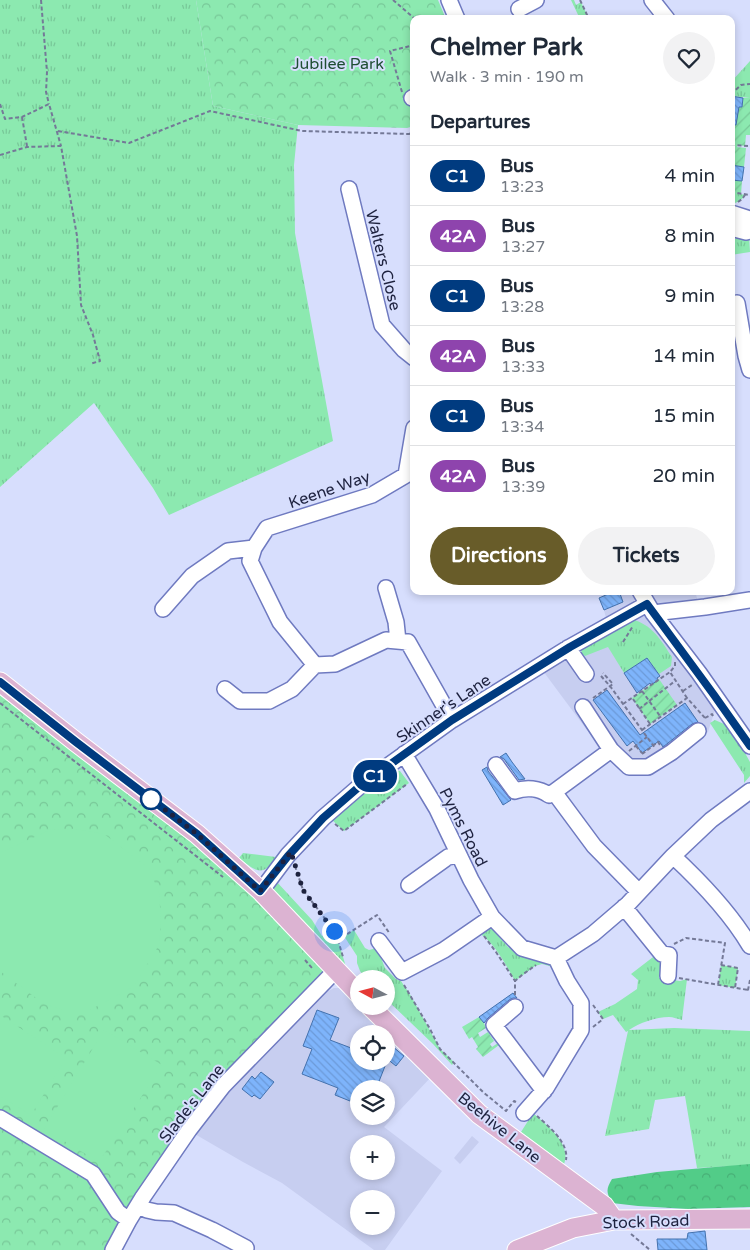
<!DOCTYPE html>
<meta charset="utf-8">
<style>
body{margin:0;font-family:"Varela Round",sans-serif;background:#f2f2f3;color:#1f2937;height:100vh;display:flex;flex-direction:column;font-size:19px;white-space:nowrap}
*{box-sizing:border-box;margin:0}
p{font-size:16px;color:#747a83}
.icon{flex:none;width:28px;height:28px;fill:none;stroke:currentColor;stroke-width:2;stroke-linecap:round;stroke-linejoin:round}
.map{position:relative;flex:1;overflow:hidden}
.sheet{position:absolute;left:410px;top:15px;width:325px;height:580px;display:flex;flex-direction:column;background:#fff;border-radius:10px;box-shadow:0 2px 8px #0003}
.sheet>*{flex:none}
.badge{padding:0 10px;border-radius:16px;font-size:18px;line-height:32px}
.needle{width:32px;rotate:277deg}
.fabs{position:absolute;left:350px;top:970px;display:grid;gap:10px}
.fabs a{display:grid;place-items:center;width:45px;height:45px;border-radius:50%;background:#fff;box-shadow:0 2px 8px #0003;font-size:25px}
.you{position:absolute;width:25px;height:25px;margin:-12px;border:4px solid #fff;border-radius:50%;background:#1a73e8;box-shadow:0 0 0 8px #1a73e833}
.map>.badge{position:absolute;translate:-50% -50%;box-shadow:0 0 0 2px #fff}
h2{padding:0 20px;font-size:19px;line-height:45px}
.round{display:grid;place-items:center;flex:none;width:52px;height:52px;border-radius:26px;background:#f2f2f3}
.headline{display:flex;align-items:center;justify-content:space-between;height:85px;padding:0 20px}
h1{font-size:24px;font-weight:700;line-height:38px}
.action{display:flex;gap:10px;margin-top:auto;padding:10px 20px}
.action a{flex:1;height:58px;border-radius:30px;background:#685c29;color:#fff;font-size:20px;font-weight:700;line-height:58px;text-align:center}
.action a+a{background:#f2f2f3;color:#1f2937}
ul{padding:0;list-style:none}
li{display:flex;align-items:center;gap:15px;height:60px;padding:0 20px;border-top:1px solid #e0e1e3}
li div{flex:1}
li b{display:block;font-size:19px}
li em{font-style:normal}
li .badge{min-width:55px;font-weight:700;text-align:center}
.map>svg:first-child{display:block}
.built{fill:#c7cef0;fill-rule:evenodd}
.grass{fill:url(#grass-tufts)}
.forest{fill:url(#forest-crowns)}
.park{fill:url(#park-crowns)}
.garden{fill:url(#garden-furrows)}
.pitch{fill:#8ce9b0}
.building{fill:url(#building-back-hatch);stroke:#4472ae}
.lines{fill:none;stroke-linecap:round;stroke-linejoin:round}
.minor-casing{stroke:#6f7ac0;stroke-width:18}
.major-casing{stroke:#fff;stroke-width:21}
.path{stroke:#747997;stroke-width:2;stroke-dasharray:4 2.5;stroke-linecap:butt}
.minor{stroke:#fff;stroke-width:15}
.major{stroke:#dcb3d2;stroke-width:19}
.line-casing{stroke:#fff;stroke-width:11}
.line{stroke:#003b80;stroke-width:8}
.walk{stroke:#1e223f;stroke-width:5;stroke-dasharray:0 9}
.stop-dot{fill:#fff;stroke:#003b80;stroke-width:2.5}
.labels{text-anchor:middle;stroke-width:4;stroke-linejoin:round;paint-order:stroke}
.park-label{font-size:16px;fill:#1e4e33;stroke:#d7defd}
.street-label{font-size:16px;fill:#1e223f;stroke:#d7defd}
</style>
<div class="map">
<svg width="750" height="1250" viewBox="0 0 750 1250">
<defs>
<pattern id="grass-tufts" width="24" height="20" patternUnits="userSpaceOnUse" patternTransform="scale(1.25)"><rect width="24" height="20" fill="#8ce9b0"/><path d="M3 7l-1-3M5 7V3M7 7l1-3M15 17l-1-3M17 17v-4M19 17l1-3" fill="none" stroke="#78c898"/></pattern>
<pattern id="forest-crowns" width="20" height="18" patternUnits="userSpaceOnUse" patternTransform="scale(1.25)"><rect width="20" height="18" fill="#52cc88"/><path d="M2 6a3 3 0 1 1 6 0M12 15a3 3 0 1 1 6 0" fill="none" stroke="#47af76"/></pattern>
<pattern id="park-crowns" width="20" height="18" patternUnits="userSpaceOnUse" patternTransform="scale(1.25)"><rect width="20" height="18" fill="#8ce9b0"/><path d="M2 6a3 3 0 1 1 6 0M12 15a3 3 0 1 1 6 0" fill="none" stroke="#78c898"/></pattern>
<pattern id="garden-furrows" width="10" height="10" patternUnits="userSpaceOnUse" patternTransform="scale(1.25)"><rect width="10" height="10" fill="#8ce9b0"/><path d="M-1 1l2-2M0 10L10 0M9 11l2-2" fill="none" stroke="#78c898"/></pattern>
<pattern id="building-back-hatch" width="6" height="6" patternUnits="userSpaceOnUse" patternTransform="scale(1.25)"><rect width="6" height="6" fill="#7eb4fb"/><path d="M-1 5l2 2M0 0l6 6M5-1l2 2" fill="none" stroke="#6c9ad8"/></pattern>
</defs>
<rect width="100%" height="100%" fill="#d7defd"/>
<path class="built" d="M615 591H695L701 613 652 617 715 710 708 732 646 775 624 774 601 749 543 671 609 630 604 610 599 598Z
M334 988H341L347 991 359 1004V1006H360L385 1034H359V1061H386V1035L432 1076 384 1127 442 1171 385 1250H374L282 1183 243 1162 193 1133 224 1093 328 991ZM359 1089H386V1116H359ZM359 1144H386V1171H359ZM359 1199H386V1226H359Z
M472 1136 479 1142 460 1164 454 1158Z"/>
<path class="grass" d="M0 0H196L213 106 298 125 294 165 295 233 333 441 169 515 153 488 94 403 0 487Z
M571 0H574L576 5 581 2 589 19H580Z
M750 61V98L731 96V82Z
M731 192 745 195C742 200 737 203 731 204Z
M749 236 750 252 731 255 733 239Z
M631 619C653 625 660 639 672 657L671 666 659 674 647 658 624 673 608 647 585 656 582 654 581 650 582 646Z
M715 720 724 724 745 753 750 762V776L744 783V775L710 723Z
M394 770 400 771 409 783 344 831 331 819 345 806Z
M243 853 276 857C263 879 254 870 239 858Z
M276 881 312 920 322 936 334 931 338 940 346 967 273 891 271 886Z
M489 925 508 947 516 952 547 959 553 967 542 964 535 966 515 981C506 965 493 940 477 932Z
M354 930 365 948 369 950 373 949 375 947 380 954 383 963 385 968 396 979 401 981 411 996 440 1049 454 1062 452 1065 433 1044 386 999V979H366L360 971 357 963V956L344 936Z
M657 954C662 962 660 969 659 978L680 981 687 979 682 1020C678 1019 673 1017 669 1017 656 1017 639 1023 629 1030L674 1028 750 1031V1165L697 1168 685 1096 655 1100 649 1129 605 1136 628 1031 626 1032 613 1015 603 1019 598 1012 615 1004 637 989 638 980 631 974Z
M721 965 738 968 735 988 718 985Z
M533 1113C546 1125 572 1143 564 1164L521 1132Z"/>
<path class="forest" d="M750 1164V1207L688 1209 638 1206 612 1203C606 1192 606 1189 612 1179L657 1172Z"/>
<path class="park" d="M196 0H438L446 19H414V126L407 128 298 125 213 106Z
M0 690 221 862 323 970 322 977 219 1083 118 1226 105 1250H0Z"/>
<path class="garden" d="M743 98H750V135H746L745 146 738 145 737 147 746 148 744 167 731 165V145H735L731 144 732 124 739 107H742Z
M734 180 742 181 741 194 732 193Z
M659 679 677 705 650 724 632 698Z
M479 1017 484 1023 486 1028 478 1033 480 1037 488 1032 494 1041 490 1044 492 1047 498 1043 499 1045 483 1057 476 1049 478 1047 472 1037 469 1039 462 1027Z"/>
<path class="pitch" d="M76 829 104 834 149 868 159 893 161 920 159 945 134 986 90 1010H63L44 1004 0 971V855L2 852 50 830Z
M0 1015 66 1058 31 1115 0 1096Z
M104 1030 162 1065 99 1162 44 1129Z"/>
<path class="building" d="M731 96 743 98 742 107H739L736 125H731Z
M731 165 744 167 742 181 731 180Z
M615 591H619L623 602 604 610 599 598Z
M647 658 660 676 657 678 658 680 651 685 650 683 637 693 624 673Z
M607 690 640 735 685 703 698 722 692 724 663 747 659 741 642 753 633 741 627 746 593 700Z
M506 753 512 762 525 779 519 780 504 759 500 757Z
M487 767 488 771 511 800 503 805 482 770Z
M513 993 517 998H513L509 1000 488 1018 484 1023 479 1017Z
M317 1010 339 1018 330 1040 359 1051V1061H387L376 1089H355L350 1101 335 1095 338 1088 302 1074 312 1049 303 1046Z
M386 1041 404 1056 396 1066 386 1058Z
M261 1072 274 1082 260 1099 254 1095 252 1097 242 1089 252 1076 255 1079Z
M705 1231 707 1250H658L657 1239H687L688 1233Z"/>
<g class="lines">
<g class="minor-casing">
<path id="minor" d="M449 0 457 19
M652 0 667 19
M519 9 536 0
M412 98 414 97
M349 189 382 325 404 350 414 358
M731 213 750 219
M731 228 746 232 750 231
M737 303 746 356 750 370
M254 548 250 561 280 622 315 665
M386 588 396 622 398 641
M640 591 653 613 699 673 750 746
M163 609 192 576 228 551 254 548 267 528 372 495 406 475 414 428
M653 613 705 607 750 600
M568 648 586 674
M225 689 240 701H269L292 689 315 665 335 664 386 640 408 642 452 720
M583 707 611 750 629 767H648L672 752 698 731
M611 750 554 792 594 846 639 892
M404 754 437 809 471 880 492 917 522 948 556 958 593 934 628 904 673 856 711 820 750 791
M496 765 515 791C526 787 539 788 549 795L554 792
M673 856C702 883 730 912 750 946
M409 885 448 857 459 855
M261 891 288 855 323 818 360 786 452 720 570 647 647 604
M624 907 662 954 669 955 668 976
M379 941 402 972 444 950 492 917
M515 1007 494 1025 544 1091
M524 1113 546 1088 581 1030V1003L567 981 556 958
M0 1118 93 1174 118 1212 129 1220
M138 1206 147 1210 156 1212 174 1213 212 1230 246 1248
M113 1250 129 1220 143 1197 189 1130 223 1086 336 970"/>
</g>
<g class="major-casing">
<path id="major" d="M0 682 76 742 197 834 261 891 359 994
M370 1006 479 1114 604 1206 614 1220
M517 1250 573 1228 614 1220 750 1219"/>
</g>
<path class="path" d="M41 0 47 72 46 92 49 104
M393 0 415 19
M580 0 589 19
M497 19 509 16
M402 92 390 51 414 45
M731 94 741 85 750 84
M0 104 5 119 22 117 49 104 61 146
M22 117 27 146
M58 131 129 143 210 111 302 131 409 134 414 132
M731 145 750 146
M0 155 27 147 61 146 77 236 81 305 93 335 100 361 90 364
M731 192 750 195
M738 202 742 199 745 195
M623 642 633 626
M675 662V666L670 672 687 698
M601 676 610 686 655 748
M642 691 660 716
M683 691 692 685 691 683
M593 698 613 684 603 673
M633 699 650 724
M0 703 223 877
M623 704 670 672
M639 709 675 681
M705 718 712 714 713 716
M642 730 687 698 705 718
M636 746 642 753
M629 751 647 737
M642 754 658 742 660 745
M335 824 344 831 407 784
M295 866 303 890 333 929 338 940 377 915 390 934
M484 936 496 952 515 981
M338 940 343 957
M674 944 686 938 725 943 718 985
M305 960 312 968H314
M721 965 738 968 735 988
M679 978 748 990
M750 980 748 990H750
M404 985 430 1029 440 1049 483 1092 506 1111 514 1101 516 1102
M515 995V981L522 975 536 965
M593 1027 603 1019 593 1005
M537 1116C548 1126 569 1142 566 1160
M631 1234 650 1250"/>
<use href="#minor" class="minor"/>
<use href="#major" class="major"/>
</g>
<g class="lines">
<g class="line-casing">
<path id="line" d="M0 682 76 742 197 834 260 891 288 856 323 818 360 786 452 720 570 647 647 604 714 695 750 746"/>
</g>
<use href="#line" class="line"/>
<path class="walk" d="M151 799 197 834 260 891 291 852 303 890 334 931"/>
</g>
<circle class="stop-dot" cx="151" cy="799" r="10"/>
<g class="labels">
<g class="park-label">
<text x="338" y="69">Jubilee Park</text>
</g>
<g class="street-label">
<text transform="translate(384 260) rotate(76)" y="6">Walters Close</text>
<text transform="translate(329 489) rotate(-19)" y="6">Keene Way</text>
<text transform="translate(443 708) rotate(-34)" y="6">Skinner's Lane</text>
<text transform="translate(464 827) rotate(63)" y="6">Pyms Road</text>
<text transform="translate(191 1103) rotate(-52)" y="6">Slade's Lane</text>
<text transform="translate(500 1127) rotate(39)" y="6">Beehive Lane</text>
<text transform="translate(646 1221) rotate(-2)" y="6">Stock Road</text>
</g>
</g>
</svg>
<div class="fabs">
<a><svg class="needle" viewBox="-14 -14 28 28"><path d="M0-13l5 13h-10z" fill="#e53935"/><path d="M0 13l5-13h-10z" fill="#747a83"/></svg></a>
<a><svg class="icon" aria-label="locate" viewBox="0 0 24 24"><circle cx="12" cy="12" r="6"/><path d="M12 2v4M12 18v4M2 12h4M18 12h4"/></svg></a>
<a><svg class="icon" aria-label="layers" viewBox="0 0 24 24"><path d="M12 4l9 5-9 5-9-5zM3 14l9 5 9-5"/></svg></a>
<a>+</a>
<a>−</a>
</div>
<div class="you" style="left:334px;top:931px"></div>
<b class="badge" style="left:375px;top:776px;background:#003b80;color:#fff">C1</b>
<section class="sheet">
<div class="headline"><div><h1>Chelmer Park</h1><p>Walk · 3 min · 190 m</p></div><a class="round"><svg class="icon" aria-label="heart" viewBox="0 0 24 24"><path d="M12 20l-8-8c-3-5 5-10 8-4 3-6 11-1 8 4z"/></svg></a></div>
<h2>Departures</h2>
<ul>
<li><span class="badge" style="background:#003b80;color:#fff">C1</span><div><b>Bus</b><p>13:23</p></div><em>4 min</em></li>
<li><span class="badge" style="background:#8e44ad;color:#fff">42A</span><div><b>Bus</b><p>13:27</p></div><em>8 min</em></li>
<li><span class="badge" style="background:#003b80;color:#fff">C1</span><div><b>Bus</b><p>13:28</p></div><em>9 min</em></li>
<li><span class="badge" style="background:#8e44ad;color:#fff">42A</span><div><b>Bus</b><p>13:33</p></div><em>14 min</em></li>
<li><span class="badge" style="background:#003b80;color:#fff">C1</span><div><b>Bus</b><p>13:34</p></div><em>15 min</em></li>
<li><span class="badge" style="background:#8e44ad;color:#fff">42A</span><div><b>Bus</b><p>13:39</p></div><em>20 min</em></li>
</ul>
<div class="action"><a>Directions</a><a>Tickets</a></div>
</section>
</div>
